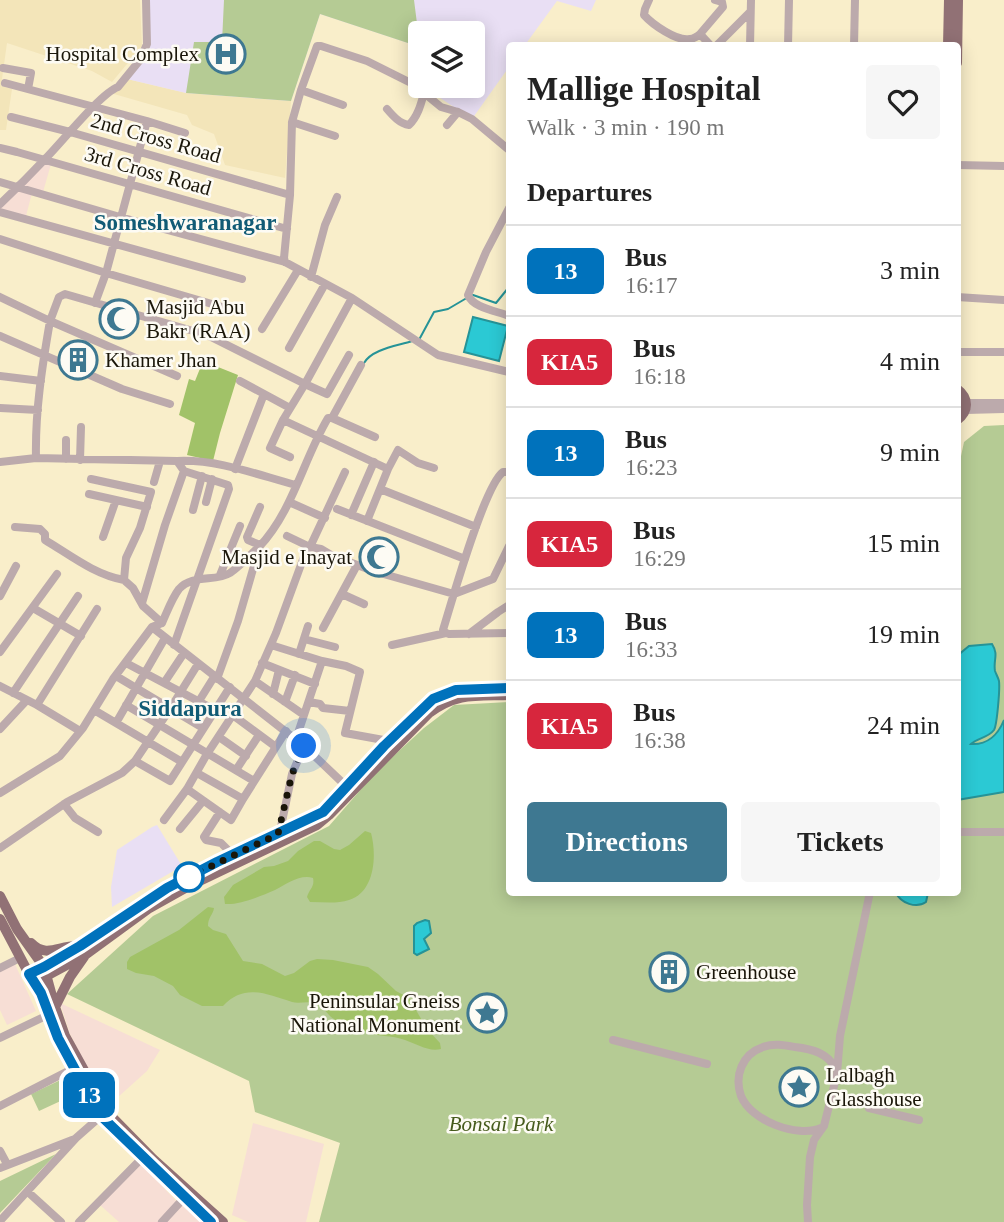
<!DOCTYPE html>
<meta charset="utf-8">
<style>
body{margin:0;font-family:"Times New Roman",serif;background:#f6f6f6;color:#222;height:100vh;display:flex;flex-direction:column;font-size:26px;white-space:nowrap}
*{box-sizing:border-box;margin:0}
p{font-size:23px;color:#767676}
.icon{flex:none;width:38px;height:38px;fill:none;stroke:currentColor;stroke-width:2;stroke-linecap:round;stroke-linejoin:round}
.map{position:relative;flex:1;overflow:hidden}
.side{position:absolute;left:506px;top:42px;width:455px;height:854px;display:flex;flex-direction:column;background:#fff;border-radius:7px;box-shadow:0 4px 18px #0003}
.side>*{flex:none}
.badge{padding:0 14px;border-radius:10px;font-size:24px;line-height:46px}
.tools{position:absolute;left:408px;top:21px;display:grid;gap:14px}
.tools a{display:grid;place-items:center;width:77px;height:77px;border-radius:7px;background:#fff;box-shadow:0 4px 18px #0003;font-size:35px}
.you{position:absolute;width:35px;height:35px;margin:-18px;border:5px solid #fff;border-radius:50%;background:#1a73e8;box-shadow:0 0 0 10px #1a73e833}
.map>.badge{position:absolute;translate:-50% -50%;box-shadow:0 0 0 4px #fff}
h2{padding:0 21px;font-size:26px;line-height:63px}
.round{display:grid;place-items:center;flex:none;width:74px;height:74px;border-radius:7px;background:#f6f6f6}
.summary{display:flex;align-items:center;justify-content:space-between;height:119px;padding:0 21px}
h1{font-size:33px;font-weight:600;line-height:52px}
.primary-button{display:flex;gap:14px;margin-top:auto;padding:14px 21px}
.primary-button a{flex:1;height:80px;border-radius:7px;background:#3e7891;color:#fff;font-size:28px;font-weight:600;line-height:80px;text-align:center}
.primary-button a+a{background:#f6f6f6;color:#222}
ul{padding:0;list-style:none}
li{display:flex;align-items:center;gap:21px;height:91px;padding:0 21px;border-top:2px solid #e0e0e0}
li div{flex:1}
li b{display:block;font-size:26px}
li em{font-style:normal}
li .badge{min-width:77px;font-weight:700;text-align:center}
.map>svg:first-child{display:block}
.commercial{fill:#f7ded5}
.built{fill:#f3e5b9}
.medical{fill:#e9dff4}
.green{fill:#b5cb94}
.forest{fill:#a1c268}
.water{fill:#2bc9d4;stroke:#269397;stroke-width:2}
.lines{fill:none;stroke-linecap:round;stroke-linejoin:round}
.stream{stroke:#269397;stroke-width:2}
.minor{stroke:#bcaaac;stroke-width:8}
.major{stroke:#917175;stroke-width:10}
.line-casing{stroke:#fff;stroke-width:16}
.line{stroke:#0072bc;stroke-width:10}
.walk{stroke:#1a1609;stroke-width:7;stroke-dasharray:0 12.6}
.stop-dot{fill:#fff;stroke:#0072bc;stroke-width:3.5}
.labels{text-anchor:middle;stroke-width:5;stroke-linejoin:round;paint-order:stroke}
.poi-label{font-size:21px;fill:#1a1609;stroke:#fdfbf4;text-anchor:start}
.street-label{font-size:21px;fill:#1a1609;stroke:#fdfbf4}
.park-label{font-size:21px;font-style:italic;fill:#465b1c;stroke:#fdfbf4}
.neighbourhood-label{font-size:23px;font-weight:bold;fill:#115b75;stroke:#fdfbf4}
</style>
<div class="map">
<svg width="1004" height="1222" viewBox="0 0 1004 1222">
<rect width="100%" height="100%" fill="#f9eeca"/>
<path class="commercial" d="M45 163 51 164 43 192 21 186Z
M18 189 32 193 26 216 0 209V207Z
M15 964 36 1011 7 1025 0 1010V972Z
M60 1003 160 1050 147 1071 107 1107 70 1034Z
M253 1123 324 1144 306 1222H248L232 1215Z
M141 1163 176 1201 203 1222H119L100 1205Z"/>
<path class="built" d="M0 0H140L142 46 112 82 92 71 7 43 1 86 12 89 6 130H0Z
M127 79 186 93 291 101 285 178 225 165 214 134 192 125 187 115 114 94Z"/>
<path class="medical" d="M148 0H596L591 11 557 1 525 45 509 46V67L472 119 422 86H472V33H420V47L320 14 291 101 186 93 127 79 149 46Z
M157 825 182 866 112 907 111 887 117 850 152 827Z"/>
<path class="green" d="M224 0H414L420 47 320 14 291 101 186 93 194 42H222Z
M1004 425V1222H319L340 1143 255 1112 249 1081 67 994 153 916 329 826 377 771 424 728 454 705 509 702V892H957V475L964 442 984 426Z
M71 1075 80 1092 39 1111 31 1094Z
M56 1154 0 1213V1181Z"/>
<path class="forest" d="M203 361 238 375 220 433 213 461 187 455 195 423 179 415 189 379 195 381Z
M365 831 371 833C377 855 375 892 349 900 337 904 323 902 310 902L307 897C309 889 315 887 313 878 300 874 287 884 275 890 261 896 240 905 225 904L224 897 233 885 264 867 274 866 288 861 298 851 314 841H320L334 849 340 850 349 845Z
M208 907 214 908C213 915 208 917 208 926L213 930 226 934 243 961 262 964 285 976 294 973 310 961 317 959 333 960 368 967 378 974 396 991 409 998 427 1029 440 1043 441 1049C428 1052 417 1044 405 1040 392 1035 377 1037 364 1031 354 1028 342 1025 334 1019 327 1015 323 1005 314 1003 307 1001 299 1004 292 1002 267 994 244 983 223 1006H202L180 995 173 986 154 976 136 973 127 969V962L130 957 179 930Z"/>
<path class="water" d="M473 317 508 326 499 361 464 352Z
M992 644C999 655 993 660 995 671 996 674 998 677 999 681 1000 689 997 725 994 730 988 738 977 738 971 744 987 745 998 735 1004 720V792L957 800V656L969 646Z
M896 893H928L926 902C916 909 901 903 896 893Z
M425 920 429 921 431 933 424 939 429 949 417 955 414 953V926L417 923Z"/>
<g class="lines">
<path class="stream" d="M473 295 496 303 509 287
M420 338 434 312 448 309 465 299
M364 363C372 349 397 346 412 341"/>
<path class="minor" d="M649 0 645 9 644 15C652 24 677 42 690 39 693 39 698 36 700 34
M711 46 700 34 723 7 722 2 715 0
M716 46 750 12
M750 46 751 0
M788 46 789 0
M854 46 855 0
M3 68 31 73 28 89
M5 83 147 121 185 133
M301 90 343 105
M387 109C393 116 400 124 409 125 418 116 421 104 424 93
M11 117 70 132 290 195
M292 122 335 136
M447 125 458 112
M0 148 17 152 287 229
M957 165 1004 166
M0 182 120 217 285 262 352 298 438 355 509 372
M0 204C16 189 32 173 47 157 62 142 101 93 118 87L140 60 147 44 146 0
M509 208 486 252 468 295C473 308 497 311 509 316
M0 212 242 279
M0 239 106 273 229 309
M285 262 284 258 290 195 292 122 301 90 317 46H321L367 61 413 84 441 107 458 112 472 119 509 150
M311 277 325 225 337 197
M0 297 50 321 59 297 65 294 207 335 305 384 283 420 388 469
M957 297 1004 300
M95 303 106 273 147 121
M262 329 298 270
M0 336 122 389 170 404
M289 348 325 284
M957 352H1004
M349 355 327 394 305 384 352 298
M0 376 41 381
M240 381 290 408
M966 403H1004
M0 408 38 410
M966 410 1004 409
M332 418 361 365
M283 420 270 448 290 457
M36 458 177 461 184 471 228 485 229 489 174 645
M66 459V440
M80 460 81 427
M177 461C218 459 258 475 296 485
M0 462 36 458C35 412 42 367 50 321L177 376
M235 469 264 394
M509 472H503C484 486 452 601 443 630L446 633 449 634 509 633
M91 479 151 492 140 528 126 558 124 580 133 588 143 606
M154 482 160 461
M380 489 476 527
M89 494 147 507
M206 502 212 479
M289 502 325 518
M337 509 465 559
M193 510 202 476
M351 515 374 462
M367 521 388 469 398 450 418 463 434 468
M15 527 40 529 45 534V540C70 555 95 575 124 580
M287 536 310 547 345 472
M103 537 116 500
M220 575 240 526
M342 594 364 604
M0 596 16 566
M33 608 81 636
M162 623 143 606 142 603 165 525 184 471
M152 627 304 746 346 786
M323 628 357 565
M469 634 498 612 509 605
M304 639 335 647
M271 645 322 661 296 739
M392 645 446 633
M0 652 57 574
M299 654 308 626
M322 661 346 666 360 672 345 733 389 741 392 743
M126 663 215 710
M262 663 315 684
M116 676 203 728
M217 679 238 621 260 545 248 540 247 537 260 507
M255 681 304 715
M164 683 184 653
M0 686 37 705 80 731
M13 693 78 596
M273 694 279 670
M199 701 214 677
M285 702 295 675
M309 702 320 704 323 708 350 711
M37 705 97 609
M126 705 254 781
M94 710 182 762
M234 716 276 747
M116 723 165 638
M0 729 26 701
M219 737 246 756
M135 761 170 709 198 664
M236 770 259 735
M197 773 243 799
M187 789 231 820 243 799 286 731
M0 793 60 756 83 728 113 679 152 627 162 623C167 612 172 598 179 589 192 574 216 582 230 573 240 566 250 555 259 547 293 511 303 460 328 418H332L375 437
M64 804 75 818 98 832
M220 812 204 837 206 840 221 843 233 855
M164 820 187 789 207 754 255 681 276 633 306 551 310 547 321 549 331 555 373 571 454 594 493 579 509 546
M180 829 203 801
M957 832H1004
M279 836 292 774 304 746
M0 848 67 802 122 773 135 761 170 781 230 687
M0 968 20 958
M0 1038 50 1014
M613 1040 707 1064
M0 1106 74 1068
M869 1108 919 1120
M821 1128C797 1138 751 1121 741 1096 734 1076 742 1054 763 1047 774 1043 784 1045 795 1047 812 1049 828 1053 836 1069
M0 1151 7 1164
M0 1168 72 1140
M28 1192 61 1222
M0 1221 76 1138 101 1116
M79 1222 143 1157
M162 1222 184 1198
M808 1222 807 1205 810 1157 814 1140 824 1126 837 1074 840 1036 870 892"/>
<path class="major" d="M948 46 949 0
M957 63 958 0
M957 389C969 398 969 411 957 420
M0 896 17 929 44 967 55 1007 65 1036 107 1112 153 1159 223 1222
M0 919 29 974 41 993 52 1019
M31 943C47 959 59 945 78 946
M29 974 44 967 80 946 135 908 168 888 217 862 323 812 384 746 433 699 456 690 509 688
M35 982 85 955 148 909 189 886 317 825 329 815 429 713C457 692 477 696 509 695
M55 1007 70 977 84 957
M63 1047 99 1114 110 1125
M172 1186 211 1222"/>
</g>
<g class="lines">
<g class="line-casing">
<path id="line" d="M211 1222 99 1114 58 1038 41 993 29 974 44 967 80 946 167 888 217 862 323 812 384 746 433 699 456 690 509 688"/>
</g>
<use href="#line" class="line"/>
<path class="walk" d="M189 877 278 834 292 774 304 746"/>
</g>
<defs>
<g id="hospital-ring" transform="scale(2.0125)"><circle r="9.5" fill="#fdfbf4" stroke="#3e7891" stroke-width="1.5"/><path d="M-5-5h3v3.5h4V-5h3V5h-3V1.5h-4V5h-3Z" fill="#3e7891"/></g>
<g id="mosque-ring" transform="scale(2.0125)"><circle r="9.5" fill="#fdfbf4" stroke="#3e7891" stroke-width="1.5"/><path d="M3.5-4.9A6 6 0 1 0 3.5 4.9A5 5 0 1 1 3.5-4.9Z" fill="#3e7891"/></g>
<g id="building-ring" transform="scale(2.0125)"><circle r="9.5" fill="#fdfbf4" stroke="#3e7891" stroke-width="1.5"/><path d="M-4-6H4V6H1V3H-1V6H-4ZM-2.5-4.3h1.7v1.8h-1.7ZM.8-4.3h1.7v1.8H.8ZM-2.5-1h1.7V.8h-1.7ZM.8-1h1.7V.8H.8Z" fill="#3e7891"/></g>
<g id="sight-ring" transform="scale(2.0125)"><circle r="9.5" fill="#fdfbf4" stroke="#3e7891" stroke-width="1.5"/><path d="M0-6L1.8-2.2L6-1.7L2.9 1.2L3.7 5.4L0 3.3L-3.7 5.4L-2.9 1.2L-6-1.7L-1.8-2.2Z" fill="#3e7891"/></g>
</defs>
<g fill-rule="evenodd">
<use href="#hospital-ring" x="226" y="54"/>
<use href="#mosque-ring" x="119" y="319"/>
<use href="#building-ring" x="78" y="360"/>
<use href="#mosque-ring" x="379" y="557"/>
<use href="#building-ring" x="669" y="972"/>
<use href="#sight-ring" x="487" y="1013"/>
<use href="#sight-ring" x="799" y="1087"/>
</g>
<circle class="stop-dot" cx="189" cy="877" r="14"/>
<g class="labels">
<g class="poi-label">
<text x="199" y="61" text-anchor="end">Hospital Complex</text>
<text x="146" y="314">Masjid Abu<tspan x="146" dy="24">Bakr (RAA)</tspan></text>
<text x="105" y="367">Khamer Jhan</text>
<text x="352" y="564" text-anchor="end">Masjid e Inayat</text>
<text x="696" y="979">Greenhouse</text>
<text x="460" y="1008" text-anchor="end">Peninsular Gneiss<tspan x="460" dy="24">National Monument</tspan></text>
<text x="826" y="1082">Lalbagh<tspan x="826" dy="24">Glasshouse</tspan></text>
</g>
<g class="street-label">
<text transform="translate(156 138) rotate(16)" y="7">2nd Cross Road</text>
<text transform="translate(148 171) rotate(16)" y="7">3rd Cross Road</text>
</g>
<g class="park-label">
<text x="501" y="1131">Bonsai Park</text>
</g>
<g class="neighbourhood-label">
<text x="185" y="230">Someshwaranagar</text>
<text x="190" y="716">Siddapura</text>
</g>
</g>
</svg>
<div class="tools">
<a><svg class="icon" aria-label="layers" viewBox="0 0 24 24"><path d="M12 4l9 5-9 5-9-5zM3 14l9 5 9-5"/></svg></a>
</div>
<div class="you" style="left:304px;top:746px"></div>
<b class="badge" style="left:89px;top:1095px;background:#0072bc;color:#fff">13</b>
<section class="side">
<div class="summary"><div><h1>Mallige Hospital</h1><p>Walk · 3 min · 190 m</p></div><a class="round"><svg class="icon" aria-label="heart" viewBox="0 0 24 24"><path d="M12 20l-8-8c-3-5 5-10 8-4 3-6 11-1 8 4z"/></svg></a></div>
<h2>Departures</h2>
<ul>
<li><span class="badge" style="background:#0072bc;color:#fff">13</span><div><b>Bus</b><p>16:17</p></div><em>3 min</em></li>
<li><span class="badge" style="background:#d7263d;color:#fff">KIA5</span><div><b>Bus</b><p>16:18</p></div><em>4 min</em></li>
<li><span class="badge" style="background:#0072bc;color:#fff">13</span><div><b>Bus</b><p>16:23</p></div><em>9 min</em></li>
<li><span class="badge" style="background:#d7263d;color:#fff">KIA5</span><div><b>Bus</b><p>16:29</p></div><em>15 min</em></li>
<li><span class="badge" style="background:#0072bc;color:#fff">13</span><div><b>Bus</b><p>16:33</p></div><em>19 min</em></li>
<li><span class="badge" style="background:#d7263d;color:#fff">KIA5</span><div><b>Bus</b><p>16:38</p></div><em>24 min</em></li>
</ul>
<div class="primary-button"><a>Directions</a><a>Tickets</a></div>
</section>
</div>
